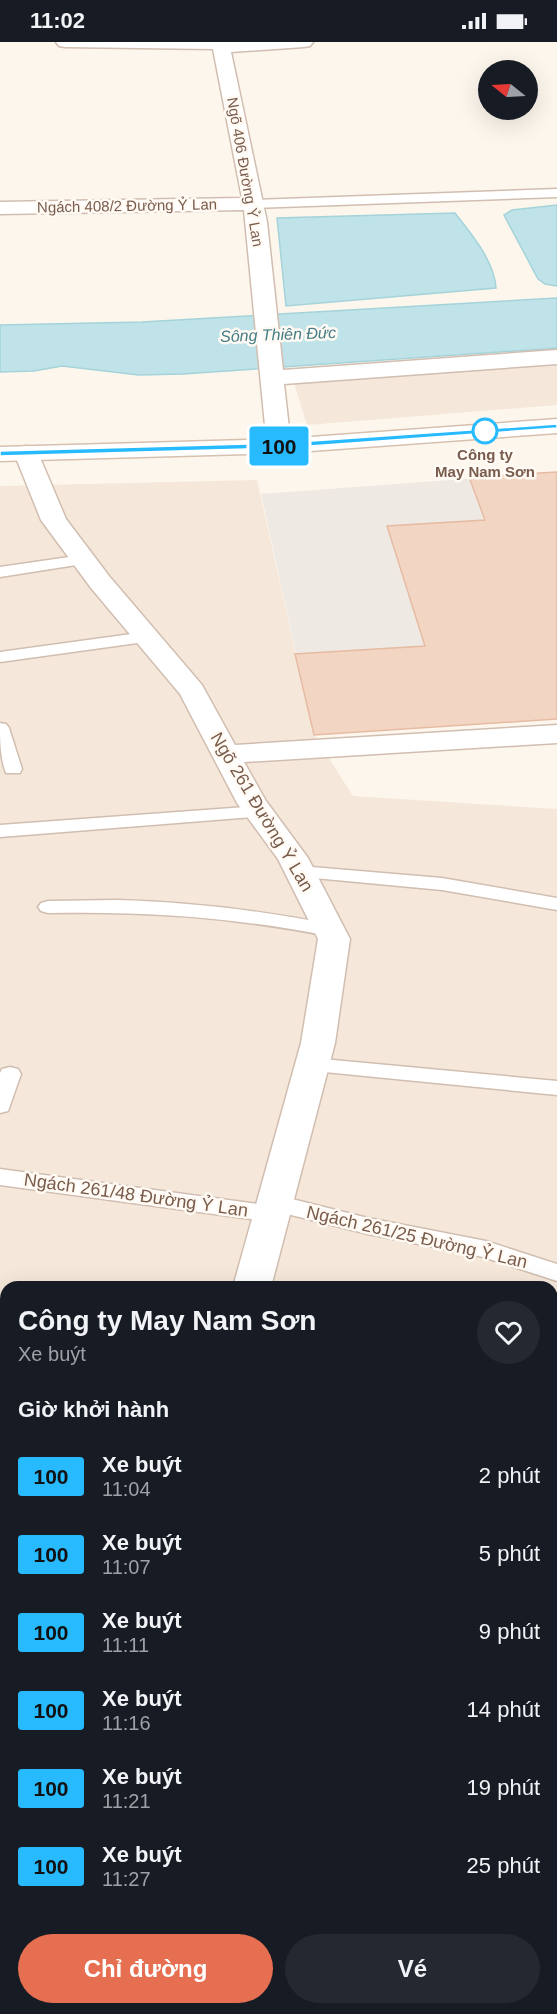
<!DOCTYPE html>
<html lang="vi">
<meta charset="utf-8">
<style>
body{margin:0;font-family:Helvetica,sans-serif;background:#242831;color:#f1f3f6;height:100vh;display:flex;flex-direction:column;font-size:22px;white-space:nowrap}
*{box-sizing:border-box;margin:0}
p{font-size:20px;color:#9ea1a6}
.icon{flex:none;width:33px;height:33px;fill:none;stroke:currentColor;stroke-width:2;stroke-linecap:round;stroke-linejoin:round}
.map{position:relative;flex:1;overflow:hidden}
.details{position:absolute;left:0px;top:1239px;width:558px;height:734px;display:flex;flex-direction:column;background:#171b24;border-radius:18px 18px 0 0;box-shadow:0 6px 24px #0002}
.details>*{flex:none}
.badge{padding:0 12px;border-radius:4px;font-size:21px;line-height:39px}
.needle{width:39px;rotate:288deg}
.controls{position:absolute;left:478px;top:18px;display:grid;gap:12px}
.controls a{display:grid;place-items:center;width:60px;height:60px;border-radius:50%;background:#171b24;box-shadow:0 6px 24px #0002;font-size:30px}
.map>.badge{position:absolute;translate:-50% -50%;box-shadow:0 0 0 3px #fff}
h2{padding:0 18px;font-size:22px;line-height:54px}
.round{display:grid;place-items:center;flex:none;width:63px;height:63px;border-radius:32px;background:#242831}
.headline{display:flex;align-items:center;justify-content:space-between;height:102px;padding:0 18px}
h1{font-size:28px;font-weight:600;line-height:45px}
.button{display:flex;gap:12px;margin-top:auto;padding:12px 18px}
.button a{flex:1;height:69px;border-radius:36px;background:#e76f51;color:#fff;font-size:24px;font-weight:600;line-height:69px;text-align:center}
.button a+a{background:#242831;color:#f1f3f6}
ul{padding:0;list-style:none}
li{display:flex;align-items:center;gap:18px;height:78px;padding:0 18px}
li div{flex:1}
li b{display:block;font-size:22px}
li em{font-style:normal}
li .badge{min-width:66px;font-weight:700;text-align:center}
.status{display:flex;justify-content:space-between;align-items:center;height:42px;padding:0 30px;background:#171b24;direction:ltr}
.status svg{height:16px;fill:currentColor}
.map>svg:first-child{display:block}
.residential{fill:#f5e8da;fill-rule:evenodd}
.industrial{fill:#efe9e4}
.water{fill:#bfe3e8;stroke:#a5d3da;stroke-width:1.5}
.building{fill:#f3d5c3;stroke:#e6bba3;stroke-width:1.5}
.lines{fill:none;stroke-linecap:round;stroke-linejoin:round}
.service-casing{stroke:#d1beb0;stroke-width:3}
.minor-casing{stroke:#d1beb0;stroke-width:3}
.secondary-casing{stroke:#d6c0b0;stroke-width:3}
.service{fill:#fff;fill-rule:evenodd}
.minor{fill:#fff;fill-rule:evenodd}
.secondary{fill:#fff;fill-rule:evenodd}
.line{fill:#27baff;stroke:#fff;stroke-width:1.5}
.stop-dot{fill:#fff;stroke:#27baff;stroke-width:3}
.labels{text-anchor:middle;stroke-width:5;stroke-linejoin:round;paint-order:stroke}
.far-street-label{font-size:15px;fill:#7a5c4d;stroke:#fffaf3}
.far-stop-label{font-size:15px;font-weight:bold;fill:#7a5c4d;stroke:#fffaf3}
.far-water-label{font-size:16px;font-style:italic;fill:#437c86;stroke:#fffaf3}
.street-label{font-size:18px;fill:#7a5c4d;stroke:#fffaf3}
</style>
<div class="status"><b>11:02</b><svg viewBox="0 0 49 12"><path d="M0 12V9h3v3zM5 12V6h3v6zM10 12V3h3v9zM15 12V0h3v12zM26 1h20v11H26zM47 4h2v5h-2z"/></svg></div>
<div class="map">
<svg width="557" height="1972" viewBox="0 0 557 1972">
<rect width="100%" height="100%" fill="#fdf6ec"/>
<path class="residential" d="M557 318V363L307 383 293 338Z
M257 438 314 693 353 754 557 767V1972H0V444ZM6 1245H552V1966H6Z"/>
<path class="industrial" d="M557 430V677L314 693 261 452Z"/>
<path class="water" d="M557 163V244L545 242 538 237 504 173 512 168Z
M455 171C471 192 494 218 496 246L286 264 277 176Z
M557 256V306L183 332 139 333 62 324 34 329 0 330V283L142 280Z"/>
<path class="building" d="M557 430V677L314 693 295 612 425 604 387 484 485 478 469 435Z"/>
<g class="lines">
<g class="service-casing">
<path id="service" d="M557 147V155L254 166 248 162 254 158Z
M83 513 91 518 89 521 0 535V525Z
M146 590 152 591 155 595 152 599 0 620V610Z
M0 681 6 682 9 686 22 727 20 731H6C0 716 0 697 0 681Z
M259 764 266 766 268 770 266 774 0 795V783Z
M300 824 442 836 557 856V868L442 848 293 834 290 830 293 826Z
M117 858C189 860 258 868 329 882L336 884 339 888 336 892 329 894C231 875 147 869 48 871L41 869 38 865 41 861 48 859Z
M312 1016 557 1039V1053L304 1028 301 1023 304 1018Z
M10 1025 18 1027 21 1032 8 1069 0 1071V1031L2 1027Z
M0 1127 266 1163 265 1161 268 1155 276 1153 368 1176 486 1199 557 1222V1239L483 1215 368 1192 283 1171 280 1178 272 1180 0 1143Z
M0 1330 6 1331V1349L0 1348Z
M6 1750V1783L0 1786V1753Z"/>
</g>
<g class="minor-casing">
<path id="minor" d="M56 0H313L310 4 304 5 231 10 267 180 283 328 557 308V322L284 342 291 404 287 409 279 411 271 409 267 404 244 168 0 172V160L242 156 213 7 65 5 59 4Z
M26 404 35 406 38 411 66 477 109 534 202 643 235 703 557 683V701L244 720 266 759 308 816 350 897 335 1001 271 1245H233L301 1001 318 897 278 817 237 761 180 652 91 546 41 478 14 411 17 406Z
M0 1636H6V1672H0Z
M388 1966H439L441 1972H391Z"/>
</g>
<g class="secondary-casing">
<path id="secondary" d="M557 377V391L283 411 0 419V405L283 397Z"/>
</g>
<use href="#service" class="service"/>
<use href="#minor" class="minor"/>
<use href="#secondary" class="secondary"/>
</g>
<path class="line" d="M557 382V386L283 406 0 414V409L283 401Z"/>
<circle class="stop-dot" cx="485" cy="389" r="12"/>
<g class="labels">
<g class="far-street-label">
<text transform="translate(245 130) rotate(80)" y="5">Ngõ 406 Đường Ỷ Lan</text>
<text transform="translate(127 164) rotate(-1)" y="5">Ngách 408/2 Đường Ỷ Lan</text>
</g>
<g class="far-stop-label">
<text x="485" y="418">Công ty<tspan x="485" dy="17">May Nam Sơn</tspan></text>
</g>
<g class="far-water-label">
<text transform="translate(278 292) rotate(-2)" y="6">Sông Thiên Đức</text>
</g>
<g class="street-label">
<text transform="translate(262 770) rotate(59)" y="6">Ngõ 261 Đường Ỷ Lan</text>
<text transform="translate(136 1153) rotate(8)" y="6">Ngách 261/48 Đường Ỷ Lan</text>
<text transform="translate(417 1195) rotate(13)" y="6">Ngách 261/25 Đường Ỷ Lan</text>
</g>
</g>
</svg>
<div class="controls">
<a><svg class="needle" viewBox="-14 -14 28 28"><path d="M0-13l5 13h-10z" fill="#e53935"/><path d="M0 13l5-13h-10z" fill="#9ea1a6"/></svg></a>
</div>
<b class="badge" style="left:279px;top:404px;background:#27baff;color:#111">100</b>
<section class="details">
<div class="headline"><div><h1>Công ty May Nam Sơn</h1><p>Xe buýt</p></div><a class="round"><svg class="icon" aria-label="heart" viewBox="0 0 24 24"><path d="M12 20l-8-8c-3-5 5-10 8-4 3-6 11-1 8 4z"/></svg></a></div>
<h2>Giờ khởi hành</h2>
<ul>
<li><span class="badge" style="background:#27baff;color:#111">100</span><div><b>Xe buýt</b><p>11:04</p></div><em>2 phút</em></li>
<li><span class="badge" style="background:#27baff;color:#111">100</span><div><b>Xe buýt</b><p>11:07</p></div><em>5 phút</em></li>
<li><span class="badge" style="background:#27baff;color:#111">100</span><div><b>Xe buýt</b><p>11:11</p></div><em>9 phút</em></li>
<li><span class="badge" style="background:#27baff;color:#111">100</span><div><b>Xe buýt</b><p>11:16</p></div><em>14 phút</em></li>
<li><span class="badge" style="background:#27baff;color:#111">100</span><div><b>Xe buýt</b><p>11:21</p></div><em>19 phút</em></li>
<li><span class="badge" style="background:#27baff;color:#111">100</span><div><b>Xe buýt</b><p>11:27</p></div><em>25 phút</em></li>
</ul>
<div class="button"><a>Chỉ đường</a><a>Vé</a></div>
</section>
</div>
